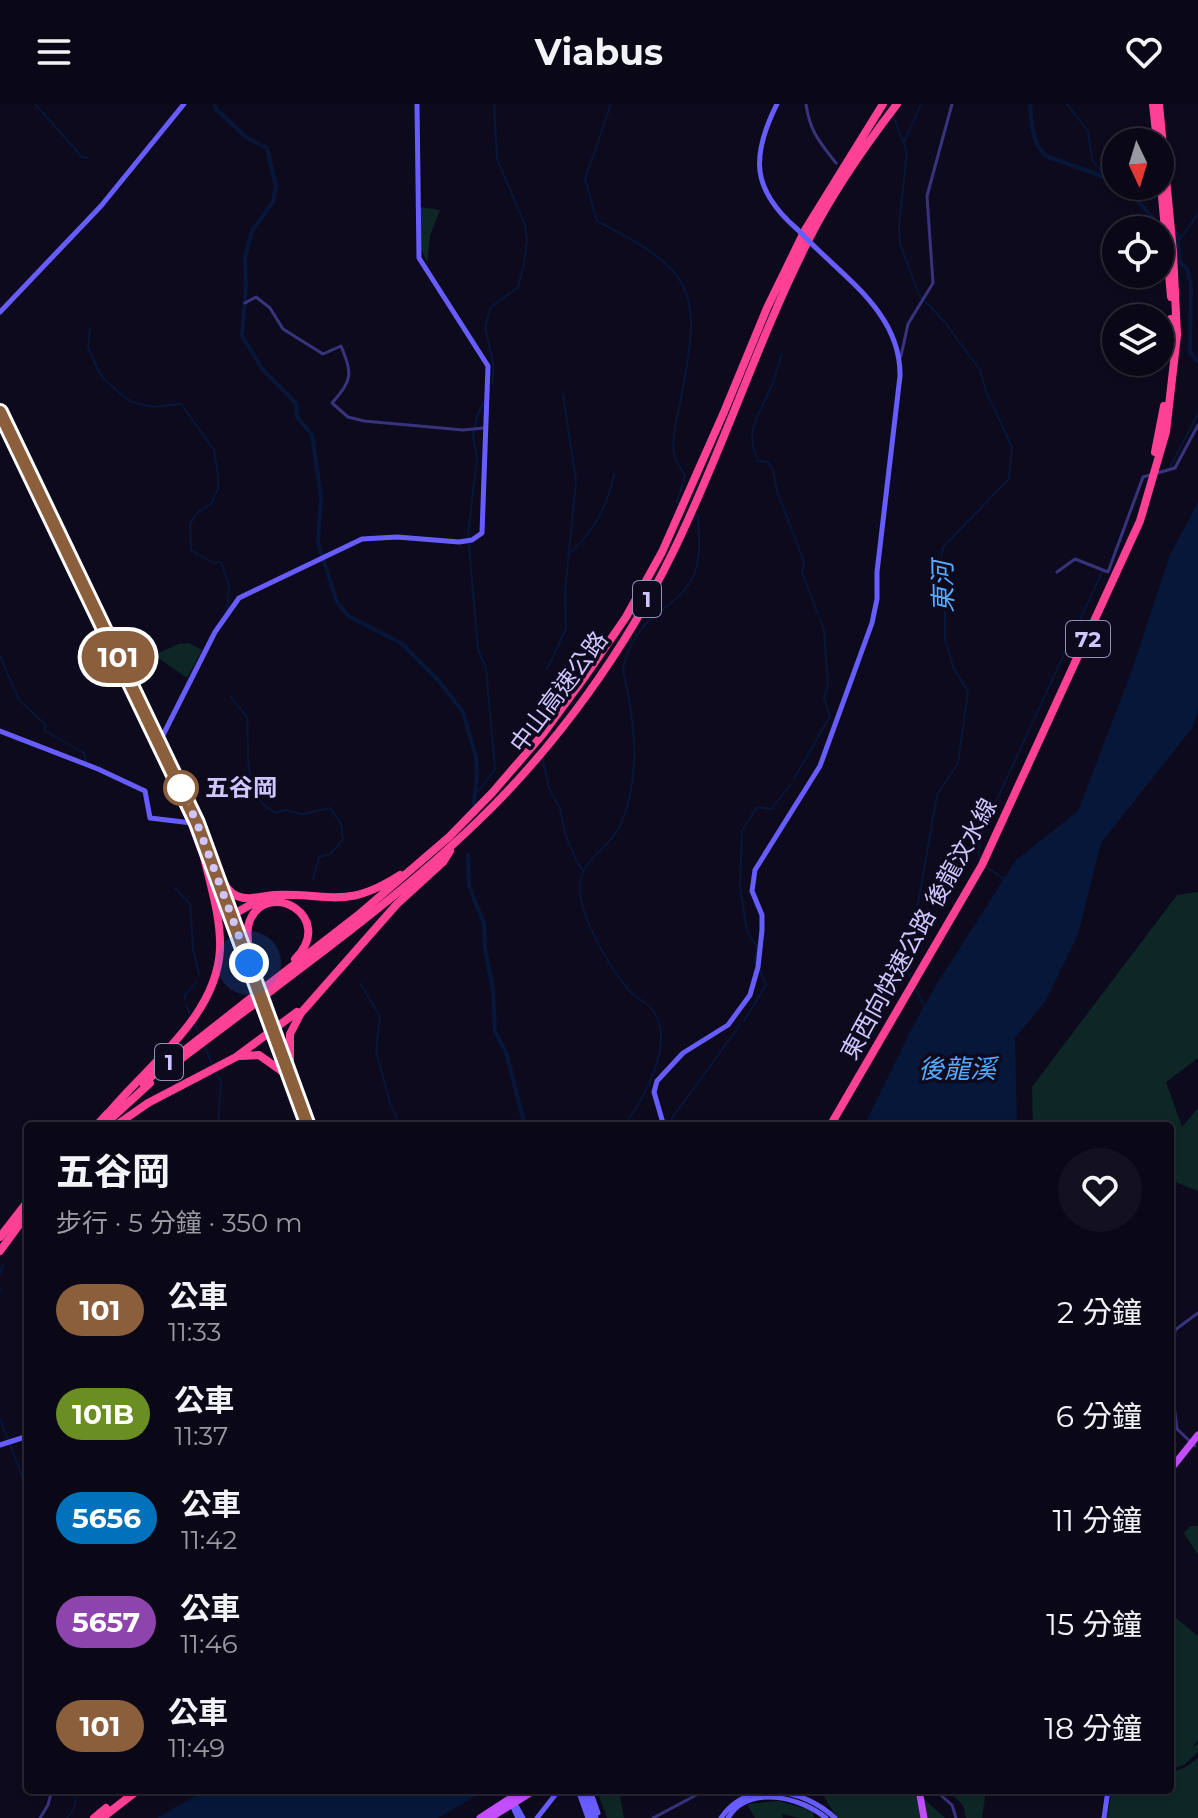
<!DOCTYPE html>
<html lang="zh-TW">
<meta charset="utf-8">
<style>
body{margin:0;font-family:Montserrat,"Noto Sans TC",sans-serif;background:#13111f;color:#f1f3f6;height:100vh;display:flex;flex-direction:column;font-size:30px;white-space:nowrap}
*{box-sizing:border-box;margin:0}
p{font-size:26px;color:#999aa1}
.icon{flex:none;width:44px;height:44px;fill:none;stroke:currentColor;stroke-width:2;stroke-linecap:round;stroke-linejoin:round}
.map{position:relative;flex:1;overflow:hidden}
.drawer{position:absolute;left:24px;top:1018px;width:1150px;height:672px;display:flex;flex-direction:column;background:#0a0816;border-radius:8px;box-shadow:0 2px 6px #0004,0 0 0 2px #2a2935}
.drawer>*{flex:none}
.badge{padding:0 16px;border-radius:26px;font-size:28px;line-height:52px}
.needle{width:52px;rotate:176deg}
.tools{position:absolute;left:1102px;top:24px;display:grid;gap:16px}
.tools a{display:grid;place-items:center;width:72px;height:72px;border-radius:50%;background:#0a0816;box-shadow:0 2px 6px #0004,0 0 0 2px #2a2935;font-size:40px}
.you{position:absolute;width:40px;height:40px;margin:-20px;border:6px solid #fff;border-radius:50%;background:#1a73e8;box-shadow:0 0 0 12px #1a73e833}
.map>.badge{position:absolute;translate:-50% -50%;box-shadow:0 0 0 4px #fff}
.round{display:grid;place-items:center;flex:none;width:84px;height:84px;border-radius:42px;background:#13111f}
.summary{display:flex;align-items:center;justify-content:space-between;height:136px;padding:0 32px}
h1{font-size:38px;font-weight:700;line-height:60px}
ul{padding:0;list-style:none}
li{display:flex;align-items:center;gap:24px;height:104px;padding:0 32px}
li div{flex:1}
li b{display:block;font-size:30px}
li em{font-style:normal}
li .badge{min-width:88px;font-weight:700;text-align:center}
header{display:flex;justify-content:space-between;align-items:center;height:104px;padding:0 32px;background:#0a0816;font-size:36px;font-weight:700}
.map>svg:first-child{display:block}
.green{fill:#0d2727}
.water{fill:#06173a}
.lines{fill:none;stroke-linecap:round;stroke-linejoin:round}
.stream{stroke:#06173a;stroke-width:2}
.canal{stroke:#06173a;stroke-width:4}
.street{stroke:#39337e;stroke-width:3}
.secondary{stroke:#675dff;stroke-width:5}
.primary{stroke:#c34dff;stroke-width:7}
.highway{stroke:#ff4196;stroke-width:8}
.secondary-bridge{stroke:#675dff;stroke-width:5}
.highway-bridge{stroke:#ff4196;stroke-width:8}
.line-casing{stroke:#fff;stroke-width:18}
.line{stroke:#8b5e3c;stroke-width:12}
.walk{stroke:#cfc6ff;stroke-width:8;stroke-dasharray:0 14.4}
.stop-dot{fill:#fff;stroke:#8b5e3c;stroke-width:4}
.labels{text-anchor:middle;stroke-width:7;stroke-linejoin:round;paint-order:stroke}
.shield{fill:#0e0a1d;stroke:#958ebb;stroke-width:2}
.shield-label{font-size:22px;font-weight:bold;fill:#cfc6ff}
.street-label{font-size:24px;fill:#cfc6ff;stroke:#0e0a1d}
.stop-label{font-size:24px;font-weight:bold;fill:#cfc6ff;stroke:#0e0a1d;text-anchor:start}
.water-label{font-size:26px;font-style:italic;fill:#54aaff;stroke:#0e0a1d}
</style>
<header><svg class="icon" aria-label="menu" viewBox="0 0 24 24"><path d="M4 6h16M4 12h16M4 18h16"/></svg>Viabus<svg class="icon" aria-label="heart" viewBox="0 0 24 24"><path d="M12 20l-8-8c-3-5 5-10 8-4 3-6 11-1 8 4z"/></svg></header>
<div class="map">
<svg width="1198" height="1714" viewBox="0 0 1198 1714">
<rect width="100%" height="100%" fill="#0e0a1d"/>
<path class="green" d="M420 103 440 106 430 132 427 159 420 142Z
M189 539 202 546 187 574 154 551 179 540Z
M1198 788V954L1166 978 1182 1023 1198 1004V1087L1170 1076V1022H1033L1032 983 1177 791Z
M1191 1422H1198V1451L1184 1429Z
M1176 1514 1198 1532V1637L1192 1643 1198 1640V1648L1185 1660 1170 1666V1515Z
M1198 1654V1714H1107L1112 1686H1170V1669L1186 1663Z
M597 1686H619L624 1714H607Z
M826 1686H923L925 1696 945 1714H837L822 1689Z
M947 1686H986L982 1714H966L963 1701Z
M779 1697 813 1707 814 1714H799L782 1710 783 1714H755L747 1700Z"/>
<path class="water" d="M1198 398V606L1193 623 1101 739 1078 831 1045 898 1015 934 1017 1022H864L913 922 938 878 1016 756 1078 707 1132 566 1170 451Z
M206 1686H486L438 1714H157Z"/>
<g class="lines">
<path class="stream" d="M35 0 82 53 88 54
M611 0 585 75 597 117C697 168 702 187 681 294 678 312 669 339 676 356 678 361 683 366 685 372L677 398 679 399
M1067 0 1088 27 1092 56 1107 74
M894 14 907 48 899 120 900 139 919 191 943 216 980 266 986 287 1012 343 1009 375 943 443 939 468 945 504V535L953 563 968 588 958 659 937 691 908 857 907 867 911 875
M904 38 921 0
M1178 138 1198 110
M90 224 88 243 97 264 103 274 123 292 132 298 153 303 181 300 214 346 218 371V385L211 400 198 408 190 420 191 446 213 459 221 458 229 481 227 507
M782 250C778 261 775 275 770 286 758 312 744 327 758 357L768 358 773 366 777 387 804 458 802 468 818 510
M492 280 494 263 485 223 491 203 518 183 524 160 527 137 525 121 497 55 494 0
M1170 363 1198 310
M571 448C594 427 608 401 614 370
M0 552 19 596 45 620V627L84 649 86 657
M547 565 566 525 565 488 576 377 563 290
M230 592 247 613C250 646 240 692 276 709L285 706 303 710 330 704 341 720 343 736 330 750 319 753 313 776
M537 631V614
M542 653 549 684 560 704 565 730 579 762 583 766
M794 675 830 612 824 593 828 582 824 526 820 515
M474 693 495 665 486 564 478 545 468 430 477 356 473 330 478 310 485 296
M980 755 978 746 986 719 1102 468
M986 763 1004 775
M175 784 190 800 193 845 199 870
M755 860 757 843 747 827 740 783 742 727 757 703 771 705 791 680
M360 879 380 912 376 947 390 999 400 1022
M915 884 925 903
M185 895V891L196 878
M186 901 191 913
M744 917 766 881 760 867
M194 919 198 928
M205 943 212 960
M216 969 221 978 218 1022
M667 1021 740 921
M623 1022C644 996 677 937 652 905 648 899 639 896 633 890 613 871 582 816 580 788 577 756 608 747 620 722 642 672 635 619 623 566 625 552 634 533 644 522 661 504 686 493 695 468 701 450 699 431 698 412L694 410
M0 1170 3 1161
M0 1185V1187
M0 1315 28 1387
M67 1714 74 1705 78 1686"/>
<path class="canal" d="M214 0 216 5 247 34 267 44 276 82 273 98 252 127 245 154 246 183 242 232 263 266 296 299 297 313 312 331 321 392 318 439 337 498 348 512 401 539 439 577 463 608 476 653 477 672 474 700
M1030 0C1032 19 1031 38 1046 52L1116 77
M1124 82 1157 118 1164 122
M1172 127 1177 130 1180 158 1187 165 1191 180 1190 248 1198 258
M468 751 469 782 484 820 485 845 493 885 495 928 506 948 525 1022"/>
<path class="street" d="M806 0C810 28 819 37 836 59
M245 199 256 193 270 204 283 225 323 250 341 242C353 271 352 276 332 299L348 313 364 317 463 326 484 324
M901 252 908 220 933 179 927 92 952 0
M1057 468 1075 455 1108 468 1143 373 1175 364 1198 321
M1195 1342 1177 1325 1171 1278 1175 1226 1198 1209
M935 1686 952 1701 956 1714
M40 1714 48 1701 52 1686
M653 1714 704 1687 714 1686"/>
<path class="secondary" d="M777 0C751 52 751 85 797 125
M0 208 101 102 184 0
M0 627 98 665 145 687 150 714 192 719
M159 639 215 528 239 494 362 435 397 433 459 438 472 436 482 429 488 262 419 154 417 0
M661 1022 663 1019 654 988 657 977 683 949 728 921 750 891 758 863 762 826V811L752 787 755 766 820 662 872 519 877 495V468L900 272C901 214 852 179 814 142
M0 1341 28 1332
M1170 1401 1173 1411 1170 1426
M578 1686 588 1714
M582 1686 592 1714
M586 1686 596 1714
M590 1686 598 1709
M514 1698 523 1714
M511 1699 518 1714
M537 1714 559 1686
M721 1714C748 1674 803 1684 835 1714
M728 1714C748 1680 801 1693 826 1714
M1104 1714 1108 1686"/>
<path class="primary" d="M0 308 197 719 213 761
M0 319 24 369
M69 464 83 492
M127 583 191 719 205 757
M217 772 308 1022
M215 784 303 1022
M1170 1366 1198 1331
M919 1686 924 1714
M480 1714 523 1686
M490 1714 535 1686"/>
<path class="highway" d="M1153 0 1157 38
M211 758C221 768 223 786 237 792 249 797 262 792 274 791 332 789 345 806 400 771
M227 814 257 797
M249 859C251 845 244 830 250 816 268 774 337 813 295 855
M268 881 357 812 449 733 492 689 543 630 584 574 626 513 662 448 724 308 767 204 805 126 883 0
M272 886C344 832 414 779 478 717 557 641 625 546 673 448 723 346 757 238 808 137 832 89 864 43 897 0
M240 952 259 951 283 968
M170 963 250 903
M290 972V930L301 909 397 800 443 758 450 747
M143 979 246 898
M106 1012C145 963 217 914 220 845 221 814 211 783 204 753
M96 1022 108 1009
M103 1022 150 979
M115 1022 148 999 236 953 297 908
M0 1133 28 1097
M0 1147 28 1109
M94 1714 106 1704
M102 1714 138 1686"/>
<path class="secondary-bridge" d="M797 125 814 142"/>
<path class="highway-bridge" d="M1160 70 1171 193
M1171 245V215
M1155 348 1164 302
M246 898 268 881
M250 903 272 886
M830 1022 982 761 1140 417 1166 328 1177 231 1173 148 1159 0"/>
</g>
<g class="lines">
<g class="line-casing">
<path id="line" d="M0 308 197 719 308 1022"/>
</g>
<use href="#line" class="line"/>
<path class="walk" d="M181 684 197 719 249 859"/>
</g>
<circle class="stop-dot" cx="181" cy="684" r="16"/>
<g class="labels">
<g class="shield">
<rect x="633" y="477" width="28" height="36" rx="6"/>
<rect x="1066" y="517" width="44" height="36" rx="6"/>
<rect x="155" y="940" width="28" height="36" rx="6"/>
</g>
<g class="shield-label">
<text x="647" y="503">1</text>
<text x="1088" y="543">72</text>
<text x="169" y="966">1</text>
</g>
<g class="street-label">
<text transform="translate(559 588) rotate(-53)" y="8">中山高速公路</text>
<text transform="translate(919 825) rotate(-61)" y="8">東西向快速公路 後龍汶水線</text>
</g>
<g class="stop-label">
<text x="205" y="692">五谷岡</text>
</g>
<g class="water-label">
<text transform="translate(943 483) rotate(-91)" y="9">東河</text>
<text x="957" y="974">後龍溪</text>
</g>
</g>
</svg>
<div class="tools">
<a><svg class="needle" viewBox="-14 -14 28 28"><path d="M0-13l5 13h-10z" fill="#e53935"/><path d="M0 13l5-13h-10z" fill="#999aa1"/></svg></a>
<a><svg class="icon" aria-label="locate" viewBox="0 0 24 24"><circle cx="12" cy="12" r="6"/><path d="M12 2v4M12 18v4M2 12h4M18 12h4"/></svg></a>
<a><svg class="icon" aria-label="layers" viewBox="0 0 24 24"><path d="M12 4l9 5-9 5-9-5zM3 14l9 5 9-5"/></svg></a>
</div>
<div class="you" style="left:249px;top:859px"></div>
<b class="badge" style="left:118px;top:553px;background:#8b5e3c;color:#fff">101</b>
<section class="drawer">
<div class="summary"><div><h1>五谷岡</h1><p>步行 · 5 分鐘 · 350 m</p></div><a class="round"><svg class="icon" aria-label="heart" viewBox="0 0 24 24"><path d="M12 20l-8-8c-3-5 5-10 8-4 3-6 11-1 8 4z"/></svg></a></div>
<ul>
<li><span class="badge" style="background:#8b5e3c;color:#fff">101</span><div><b>公車</b><p>11:33</p></div><em>2 分鐘</em></li>
<li><span class="badge" style="background:#6b8e23;color:#fff">101B</span><div><b>公車</b><p>11:37</p></div><em>6 分鐘</em></li>
<li><span class="badge" style="background:#0072bc;color:#fff">5656</span><div><b>公車</b><p>11:42</p></div><em>11 分鐘</em></li>
<li><span class="badge" style="background:#8e44ad;color:#fff">5657</span><div><b>公車</b><p>11:46</p></div><em>15 分鐘</em></li>
<li><span class="badge" style="background:#8b5e3c;color:#fff">101</span><div><b>公車</b><p>11:49</p></div><em>18 分鐘</em></li>
</ul>
</section>
</div>
